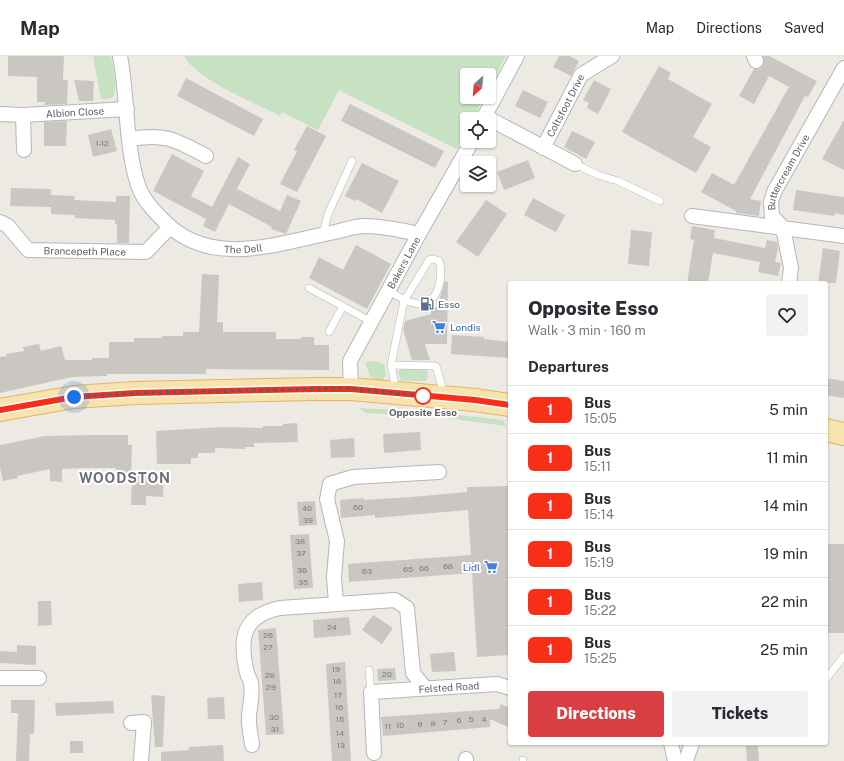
<!DOCTYPE html>
<meta charset="utf-8">
<style>
body{margin:0;font-family:"Public Sans",sans-serif;background:#f2f2f3;color:#2b2b33;height:100vh;display:flex;flex-direction:column;font-size:15px;white-space:nowrap}
*{box-sizing:border-box;margin:0}
p{font-size:13px;color:#7c7c81}
.icon{flex:none;width:22px;height:22px;fill:none;stroke:currentColor;stroke-width:2;stroke-linecap:round;stroke-linejoin:round}
.map{position:relative;flex:1;overflow:hidden}
.details{position:absolute;left:508px;top:225px;width:320px;height:464px;display:flex;flex-direction:column;background:#fff;border-radius:4px;box-shadow:0 1px 3px #0004}
.details>*{flex:none}
.badge{padding:0 8px;border-radius:6px;font-size:14px;line-height:26px}
.needle{width:26px;rotate:206deg}
.buttons{position:absolute;left:460px;top:12px;display:grid;gap:8px}
.buttons a{display:grid;place-items:center;width:36px;height:36px;border-radius:4px;background:#fff;box-shadow:0 1px 3px #0004;font-size:20px}
.you{position:absolute;width:20px;height:20px;margin:-10px;border:3px solid #fff;border-radius:50%;background:#1a73e8;box-shadow:0 0 0 6px #1a73e833}
.map>.badge{position:absolute;translate:-50% -50%;box-shadow:0 0 0 2px #fff}
h2{padding:0 20px;font-size:15px;line-height:36px}
.round{display:grid;place-items:center;flex:none;width:42px;height:42px;border-radius:4px;background:#f2f2f3}
.head{display:flex;align-items:center;justify-content:space-between;height:68px;padding:0 20px}
h1{font-size:19px;font-weight:800;line-height:30px}
.cta{display:flex;gap:8px;margin-top:auto;padding:8px 20px}
.cta a{flex:1;height:46px;border-radius:4px;background:#d93e42;color:#fff;font-size:16px;font-weight:800;line-height:46px;text-align:center}
.cta a+a{background:#f2f2f3;color:#2b2b33}
ul{padding:0;list-style:none}
li{display:flex;align-items:center;gap:12px;height:48px;padding:0 20px;border-top:1px solid #e1e1e2}
li div{flex:1}
li b{display:block;font-size:15px}
li em{font-style:normal}
li .badge{min-width:44px;font-weight:700;text-align:center}
header{display:flex;align-items:center;gap:24px;box-sizing:border-box;height:56px;padding:0 20px;background:#fff;border-bottom:1px solid #e1e1e2}
header strong{font-size:19px}
nav{display:flex;gap:22px;margin-inline-start:auto;font-size:14px}
.map>svg:first-child{display:block}
.green{fill:#c6e2c2}
.building{fill:#cac7c2}
.lines{fill:none;stroke-linecap:round;stroke-linejoin:round}
.lane-casing{stroke:#b4b6b9;stroke-width:8}
.street-casing{stroke:#b4b6b9;stroke-width:16}
.primary-casing{stroke:#e4b365;stroke-width:24}
.lane{stroke:#fff;stroke-width:7}
.street{stroke:#fff;stroke-width:14}
.primary{stroke:#f7e3ae;stroke-width:22}
.line-casing{stroke:#fff;stroke-width:9}
.line{stroke:#f92e18;stroke-width:6}
.walk{stroke:#5c5f63;stroke-width:4;stroke-dasharray:0 7.2}
.stop-dot{fill:#fff;stroke:#f92e18;stroke-width:2}
.labels{text-anchor:middle;stroke-width:4;stroke-linejoin:round;paint-order:stroke}
.number-label{font-size:8px;fill:#78797b}
.street-label{font-size:10px;fill:#5c5f63;stroke:#fff}
.service-label{font-size:10px;fill:#4e5e75;stroke:#fff;text-anchor:start}
.shop-label{font-size:10px;fill:#366cbe;stroke:#fff;text-anchor:start}
.stop-label{font-size:10px;font-weight:bold;fill:#5c5f63;stroke:#fff}
.district-label{font-size:14px;font-weight:bold;letter-spacing:1px;fill:#6d7175;stroke:#fff}
</style>
<header>
<strong>Map</strong>
<nav><a>Map</a><a>Directions</a><a>Saved</a></nav>
</header>
<div class="map">
<svg width="844" height="705" viewBox="0 0 844 705">
<rect width="100%" height="100%" fill="#edeae3"/>
<path class="green" d="M93 0H111C112 8 120 38 111 42 109 43 104 43 101 43Z
M184 0H506L489 32V19H467V41H484L473 63H467V74L457 93 339 34 318 74 282 56 280 60C254 46 198 25 184 0Z
M374 305 384 308 386 318 382 326 370 321 365 306Z
M427 312 428 321 426 325H401L398 316 402 313Z
M359 352 416 355V360L366 357Z
M431 356 503 364 506 370 431 360Z"/>
<path class="building" d="M8 0H64L63 24H68L67 48 45 49V46H37V21L8 20Z
M559 0H570L579 5 571 20 553 11Z
M763 0H769L817 25 808 41 805 40 750 143 761 145 759 160 736 157V155L701 136 712 117 734 129 789 31 769 20 754 48 739 40 754 13H759L763 10 764 6Z
M659 10 671 17 668 23 712 48 693 81 711 91 696 117 622 76Z
M186 22 263 63 254 80 177 40Z
M74 24 94 25 93 45H79Z
M594 24 611 33 598 58 587 52 589 47 583 44Z
M523 34 548 46 540 62 515 50Z
M350 48 444 95 435 112 341 65Z
M844 64V114L822 103Z
M67 65 66 90H44V66Z
M307 70 326 80 297 136 280 128 297 95 294 94Z
M111 73 117 95 93 101 88 79Z
M572 75 595 86 586 103 564 91Z
M172 98 204 115 191 140 212 151 238 101 250 108 237 133 280 155 287 139 301 145 286 178 271 173 272 171 229 148 215 176 203 170 206 163 153 135Z
M528 104 535 122 504 134 497 116Z
M362 107 399 125 382 157 356 143 355 145 345 140Z
M11 132 51 133V139L75 140 74 144 116 146V140H130L129 187H117V168H115V164L75 162V159L51 158V151L10 150Z
M796 134 844 141V159L835 157 834 160 793 154Z
M533 142 565 159 556 176 524 159Z
M486 144 507 158 478 201 456 186Z
M692 170 715 174 714 182 765 192 767 184 777 186 778 192 775 206 781 207 778 220 758 216 760 206 713 197 708 227H687L694 184 690 183Z
M631 174 652 176 649 210 628 208Z
M356 189 391 208 367 253 309 222 319 201 343 214Z
M823 192 840 195 836 227H818Z
M202 218 219 219 217 266H223V276H276V283H301V281H314V289H329V314L206 313V318H107V320L72 321 0 337V301L7 300 6 298 24 295 23 291 39 288 41 295 61 290 65 304H92V302H109V286H134V282H162V280H183V276H199Z
M445 225 448 226 447 288H425L430 304H412L403 274 405 265 431 258V251H437Z
M452 279 484 281V283L510 286V302L451 298Z
M826 322 844 325V342L826 339Z
M297 367 298 386 254 387V391H245V393L215 392V397H198V402H191V408H157L156 375 223 371 263 372V370H283V368Z
M420 376 421 394 384 397 383 378Z
M92 379H128V389H132L131 424H116V412H84L62 413V426L50 425V413L17 420 18 422 3 425 0 412V389L45 380Z
M354 382 355 401 331 402 330 384Z
M132 419H164L163 441 146 440V449H131Z
M510 430V590H508V599L477 601 472 517 349 526 348 508 471 499 468 454 375 462V459L341 462 340 444 364 442V444L411 441 467 436V431Z
M315 445 317 469 299 470 297 446Z
M309 478 313 532 294 533 290 479Z
M826 488H844V577H826Z
M262 526 263 544 239 546 238 528Z
M38 545H51L52 569 38 570Z
M373 559 393 572 382 588 362 574Z
M349 561 351 579 314 582 313 564Z
M276 572 284 678 266 679 258 574Z
M17 589 36 590V609L0 607V595L17 596Z
M454 596 456 615 432 616 430 598Z
M345 606 351 705H332L326 608Z
M395 612 396 624 378 625 377 613Z
M151 639 165 640 163 691H155Z
M224 641 225 663H208L207 642Z
M11 644H35L34 678H30L29 705H16L18 657H11Z
M113 645 114 657 56 660 55 647Z
M501 648 510 652V672L490 663V671L383 680 381 661 499 653Z
M70 685H83V697H70Z
M223 689 224 705H161V696L189 694V691Z
M746 690H758L759 705H747Z"/>
<g class="lines">
<g class="lane-casing">
<path id="lane" d="M575 108 598 119 618 125 660 145
M323 178 328 158 352 105
M309 232 372 266
M389 235C408 247 430 259 439 230 441 221 442 214 439 205L433 203 429 204 404 245 391 309
M329 276 343 250
M396 334 391 309 436 310 444 338
M369 614 371 636
M826 623 844 600
M523 704V705"/>
</g>
<g class="street-casing">
<g id="street">
<path id="s1" d="M120 0C128 42 125 89 138 129 143 144 154 155 165 166 212 213 278 187 335 176 344 174 355 170 365 170 383 170 401 174 419 178"/>
<path d="M754 0 756 5"/>
<path d="M0 58 23 59"/>
<path d="M484 60 575 108"/>
<path d="M483 63 517 0"/>
<path d="M130 83C166 77 176 84 206 100"/>
<path id="s2" d="M543 92 581 19 612 0"/>
<path id="s3" d="M24 94 23 59 127 53"/>
<path d="M692 160 844 180"/>
<path id="s4" d="M0 166 8 170 28 194 146 196 170 171"/>
<path id="s5" d="M789 227 791 212 783 172 772 160 771 146 774 136 844 12"/>
<path id="s6" d="M351 333 350 305 419 178 472 85"/>
<path d="M336 548 334 521 337 485 327 443 330 428 353 421 439 416"/>
<path d="M0 622H39"/>
<path d="M131 667 144 666 141 705"/>
<path d="M671 687 675 705"/>
<path d="M252 689C251 679 248 669 249 659 250 649 253 639 251 628 251 624 248 621 247 617 239 583 242 560 280 552L395 544 407 552 413 617 425 632"/>
<path id="s7" d="M374 697 371 636 497 628 510 632"/>
<path d="M466 703V705"/>
<path d="M686 705 692 687"/>
</g>
</g>
<g class="primary-casing">
<path id="primary" d="M0 354 74 341 135 337 316 333H351L475 344 510 349
M826 374 844 378"/>
</g>
<use href="#lane" class="lane"/>
<use href="#street" class="street"/>
<use href="#primary" class="primary"/>
</g>
<g class="lines">
<g class="line-casing">
<path id="line" d="M0 354 74 341 135 337 316 333H351L475 344 510 349"/>
</g>
<use href="#line" class="line"/>
<path class="walk" d="M74 341 135 337 316 333H351L423 340"/>
</g>
<defs>
<g id="fuel-bare" transform="scale(1.08)"><path d="M-5.5-6h7V0h2V4h1.3V-2.5L3-4.5l.8-.8L6-3V5H2.5V1h-1V6h-7ZM-4.2-4.7v3.2H.2V-4.7Z" fill="#5c6f8a" stroke="#fff" stroke-width="2.5" paint-order="stroke"/></g>
<g id="supermarket-bare" transform="scale(1.08)"><path d="M-6-5.5h2.5l.6 2H6L4.5 2H-2.5L-4.4-4H-6ZM-1.5 3.2a1.3 1.3 0 1 0 .1 0ZM3 3.2a1.3 1.3 0 1 0 .1 0Z" fill="#3f7fe0" stroke="#fff" stroke-width="2.5" paint-order="stroke"/></g>
</defs>
<g fill-rule="evenodd">
<use href="#fuel-bare" x="427" y="248"/>
<use href="#supermarket-bare" x="439" y="271"/>
<use href="#supermarket-bare" x="491" y="511"/>
</g>
<circle class="stop-dot" cx="423" cy="340" r="8"/>
<g class="labels">
<g class="number-label">
<text x="102" y="90">1-12</text>
<text x="358" y="454">60</text>
<text x="307" y="455">40</text>
<text x="308" y="467">39</text>
<text x="300" y="488">38</text>
<text x="301" y="500">37</text>
<text x="448" y="513">68</text>
<text x="424" y="515">66</text>
<text x="408" y="516">65</text>
<text x="302" y="517">36</text>
<text x="367" y="518">63</text>
<text x="303" y="529">35</text>
<text x="332" y="574">24</text>
<text x="268" y="582">26</text>
<text x="268" y="594">27</text>
<text x="336" y="616">19</text>
<text x="387" y="621">20</text>
<text x="270" y="622">28</text>
<text x="337" y="628">18</text>
<text x="271" y="634">29</text>
<text x="338" y="642">17</text>
<text x="339" y="654">16</text>
<text x="274" y="664">30</text>
<text x="340" y="666">15</text>
<text x="471" y="666">5</text>
<text x="484" y="666">4</text>
<text x="459" y="667">6</text>
<text x="445" y="669">7</text>
<text x="433" y="670">8</text>
<text x="420" y="671">9</text>
<text x="400" y="672">10</text>
<text x="388" y="673">11</text>
<text x="275" y="676">31</text>
<text x="340" y="680">14</text>
<text x="341" y="692">13</text>
</g>
<g class="street-label">
<text dy="4" stroke="none"><textPath href="#s2" startOffset="48">Coltsfoot Drive</textPath></text>
<text dy="4" stroke="none"><textPath href="#s3" startOffset="87">Albion Close</textPath></text>
<text dy="4" stroke="none"><textPath href="#s5" startOffset="120">Buttercream Drive</textPath></text>
<text dy="4" stroke="none"><textPath href="#s1" startOffset="262">The Dell</textPath></text>
<text dy="4" stroke="none"><textPath href="#s4" startOffset="97">Brancepeth Place</textPath></text>
<text dy="4" stroke="none"><textPath href="#s6" startOffset="140">Bakers Lane</textPath></text>
<text dy="4" stroke="none"><textPath href="#s7" startOffset="139">Felsted Road</textPath></text>
</g>
<g class="service-label">
<text x="438" y="252">Esso</text>
</g>
<g class="shop-label">
<text x="450" y="275">Londis</text>
<text x="480" y="515" text-anchor="end">Lidl</text>
</g>
<g class="stop-label">
<text x="423" y="360">Opposite Esso</text>
</g>
<g class="district-label">
<text x="125" y="427">WOODSTON</text>
</g>
</g>
</svg>
<div class="buttons">
<a><svg class="needle" viewBox="-14 -14 28 28"><path d="M0-13l5 13h-10z" fill="#e53935"/><path d="M0 13l5-13h-10z" fill="#7c7c81"/></svg></a>
<a><svg class="icon" aria-label="locate" viewBox="0 0 24 24"><circle cx="12" cy="12" r="6"/><path d="M12 2v4M12 18v4M2 12h4M18 12h4"/></svg></a>
<a><svg class="icon" aria-label="layers" viewBox="0 0 24 24"><path d="M12 4l9 5-9 5-9-5zM3 14l9 5 9-5"/></svg></a>
</div>
<div class="you" style="left:74px;top:341px"></div>
<section class="details">
<div class="head"><div><h1>Opposite Esso</h1><p>Walk · 3 min · 160 m</p></div><a class="round"><svg class="icon" aria-label="heart" viewBox="0 0 24 24"><path d="M12 20l-8-8c-3-5 5-10 8-4 3-6 11-1 8 4z"/></svg></a></div>
<h2>Departures</h2>
<ul>
<li><span class="badge" style="background:#f92e18;color:#fff">1</span><div><b>Bus</b><p>15:05</p></div><em>5 min</em></li>
<li><span class="badge" style="background:#f92e18;color:#fff">1</span><div><b>Bus</b><p>15:11</p></div><em>11 min</em></li>
<li><span class="badge" style="background:#f92e18;color:#fff">1</span><div><b>Bus</b><p>15:14</p></div><em>14 min</em></li>
<li><span class="badge" style="background:#f92e18;color:#fff">1</span><div><b>Bus</b><p>15:19</p></div><em>19 min</em></li>
<li><span class="badge" style="background:#f92e18;color:#fff">1</span><div><b>Bus</b><p>15:22</p></div><em>22 min</em></li>
<li><span class="badge" style="background:#f92e18;color:#fff">1</span><div><b>Bus</b><p>15:25</p></div><em>25 min</em></li>
</ul>
<div class="cta"><a>Directions</a><a>Tickets</a></div>
</section>
</div>
